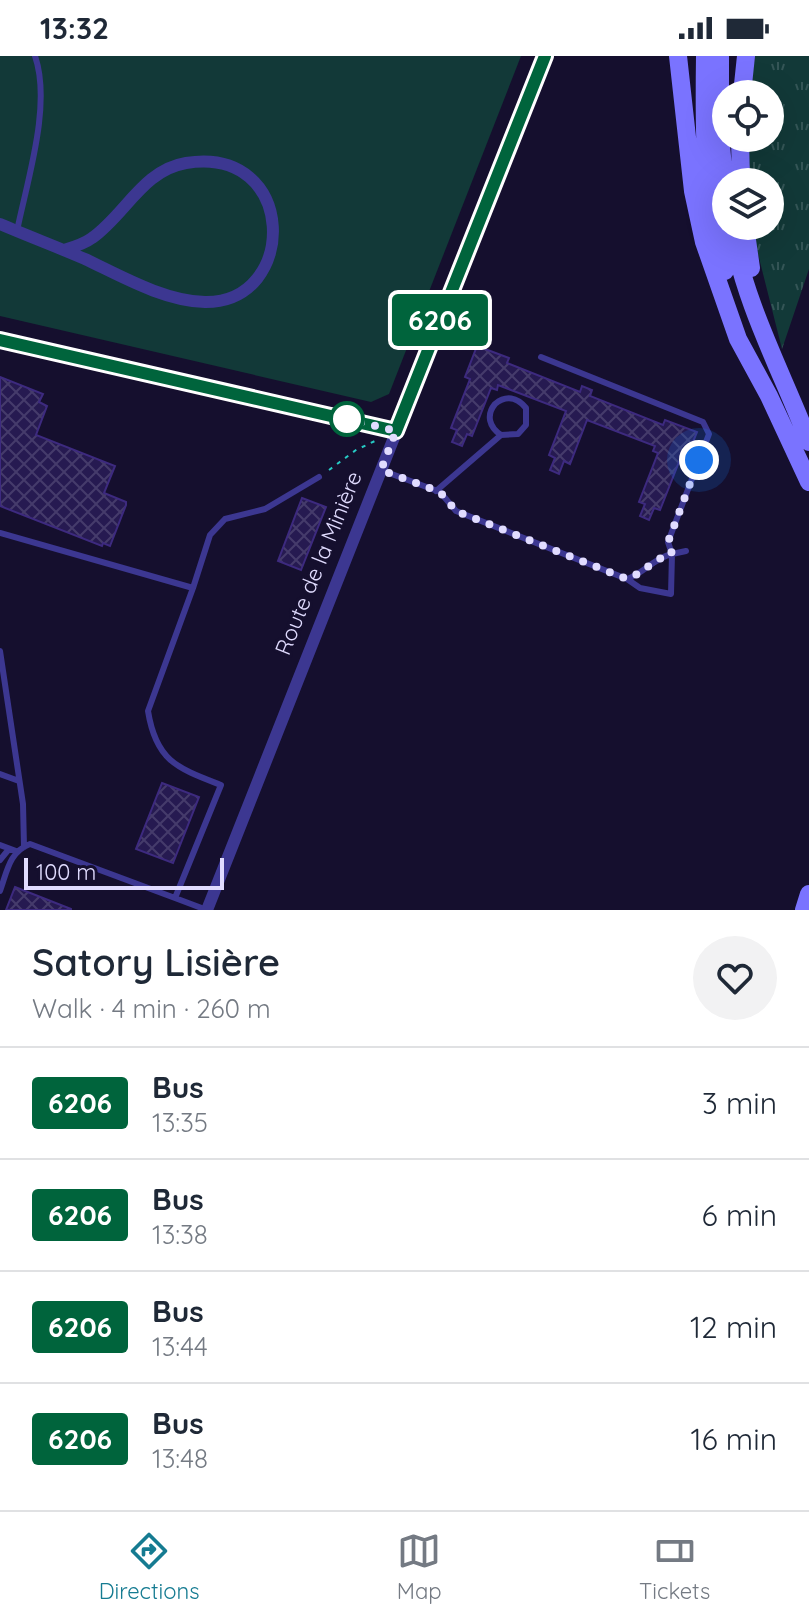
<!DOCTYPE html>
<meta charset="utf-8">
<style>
body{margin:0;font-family:Quicksand,sans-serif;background:#f2f2f3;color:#1f2937;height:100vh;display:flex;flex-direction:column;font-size:30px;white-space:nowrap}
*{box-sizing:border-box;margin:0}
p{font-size:26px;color:#747a83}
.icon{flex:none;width:44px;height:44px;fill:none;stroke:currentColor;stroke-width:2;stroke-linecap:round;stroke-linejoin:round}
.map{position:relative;height:854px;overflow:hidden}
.details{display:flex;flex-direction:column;background:#fff;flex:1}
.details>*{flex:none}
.badge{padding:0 16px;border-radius:6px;font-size:28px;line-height:52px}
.fabs{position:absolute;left:712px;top:24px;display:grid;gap:16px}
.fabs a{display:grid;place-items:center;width:72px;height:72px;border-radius:50%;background:#fff;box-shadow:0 8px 32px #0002;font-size:40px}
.scale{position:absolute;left:24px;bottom:20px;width:200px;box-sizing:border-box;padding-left:8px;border:4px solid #e1dcff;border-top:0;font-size:22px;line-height:28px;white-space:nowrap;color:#e1dcff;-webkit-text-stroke:6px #150f2e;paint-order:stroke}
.you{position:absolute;width:40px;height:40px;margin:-20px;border:6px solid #fff;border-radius:50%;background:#1a73e8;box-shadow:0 0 0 12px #1a73e833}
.map>.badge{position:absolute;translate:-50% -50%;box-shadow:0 0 0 4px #fff}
.round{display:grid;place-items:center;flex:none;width:84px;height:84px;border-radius:42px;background:#f2f2f3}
.overview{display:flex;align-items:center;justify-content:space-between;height:136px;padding:0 32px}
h1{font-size:38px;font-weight:600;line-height:60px}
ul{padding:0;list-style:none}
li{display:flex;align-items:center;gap:24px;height:112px;padding:0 32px;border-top:2px solid #e0e1e3}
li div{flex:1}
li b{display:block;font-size:30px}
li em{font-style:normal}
li .badge{min-width:88px;font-weight:700;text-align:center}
.status{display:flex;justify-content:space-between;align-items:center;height:56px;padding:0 40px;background:#fff;direction:ltr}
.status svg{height:22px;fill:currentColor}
.tab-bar{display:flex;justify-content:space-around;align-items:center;height:112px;border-top:2px solid #e0e1e3;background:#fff;font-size:22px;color:#747a83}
.tab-bar a{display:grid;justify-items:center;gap:4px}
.tab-bar .selected{color:#157b91}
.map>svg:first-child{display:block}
.grass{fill:url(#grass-tufts)}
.pitch{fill:#123938}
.building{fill:url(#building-cross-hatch);stroke:#3d2a7f;stroke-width:2}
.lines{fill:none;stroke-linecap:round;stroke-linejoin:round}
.path{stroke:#26c9c4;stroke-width:2;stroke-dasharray:4 6;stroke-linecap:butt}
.lane{stroke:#3c3791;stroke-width:6}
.street{stroke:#3c3791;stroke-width:12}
.secondary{stroke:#7a73ff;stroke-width:18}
.line-casing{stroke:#fff;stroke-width:18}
.line{stroke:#00643c;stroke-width:12}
.walk{stroke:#e1dcff;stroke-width:8;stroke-dasharray:0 14.4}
.stop-dot{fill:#fff;stroke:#00643c;stroke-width:4}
.labels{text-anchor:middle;stroke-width:6;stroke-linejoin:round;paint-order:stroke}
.street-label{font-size:22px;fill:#e1dcff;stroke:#150f2e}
</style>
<div class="status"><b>13:32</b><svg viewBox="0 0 49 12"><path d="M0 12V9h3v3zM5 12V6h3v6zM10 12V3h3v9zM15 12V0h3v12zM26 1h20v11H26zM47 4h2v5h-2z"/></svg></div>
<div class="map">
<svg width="809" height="854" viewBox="0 0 809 854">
<defs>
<pattern id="grass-tufts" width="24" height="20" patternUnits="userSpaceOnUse" patternTransform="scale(2)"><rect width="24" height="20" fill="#123938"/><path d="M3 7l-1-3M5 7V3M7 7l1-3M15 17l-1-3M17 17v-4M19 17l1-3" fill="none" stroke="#345556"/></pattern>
<pattern id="building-cross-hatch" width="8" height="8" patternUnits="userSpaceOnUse" patternTransform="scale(2)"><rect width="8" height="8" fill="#261a51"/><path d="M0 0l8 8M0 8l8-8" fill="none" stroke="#453b6b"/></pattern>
</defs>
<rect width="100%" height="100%" fill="#150f2e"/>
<path class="grass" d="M755 0H809V213L782 293 754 182 753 170H770V126H750L747 82H770V38H750Z"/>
<path class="pitch" d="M0 0H521L389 338 371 346 0 260Z"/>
<path class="building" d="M477 290 509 302 507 307 580 336 582 330 592 334 590 340 663 369 665 364 697 376 684 408 679 406 660 454 654 452 649 464 640 460 645 448 639 446 658 397 653 395 655 390 587 364 570 408 564 405 559 418 550 414 555 402 549 399 566 355 498 329 497 334 491 332 472 380 467 378 462 390 452 386 457 374 451 372 470 323 465 321Z
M0 321 43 338 39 346 47 350 36 379 115 410 104 437 126 446V449L110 490 103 487 102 490 0 450Z
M302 442 326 451 301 514 278 505Z
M162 727 199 741 173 807 136 793Z
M15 831 71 853V854H6Z"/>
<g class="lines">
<path class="path" d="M329 414 356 394 377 384"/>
<path class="lane" d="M17 175C27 125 52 49 35 0
M541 301 703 366 709 378 668 486 672 498C654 502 644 517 627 523L640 532 671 538 672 498 686 495
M381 414 440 436 456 455 627 523
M436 435 501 379C489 371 486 359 495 348 506 339 517 341 526 352V369L518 378 501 379
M0 477 193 532 148 655C156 705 177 712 221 729L175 842 207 854
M193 532 210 479 225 463 265 453 319 421
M0 595 23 748 24 791
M0 718 19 725
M0 789 16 795
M0 804 9 793
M0 835C7 816 9 796 30 788L175 842"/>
<path class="street" d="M0 168C28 180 57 191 85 203 121 220 164 245 205 246 299 247 298 89 186 107 143 114 125 159 92 182 84 188 74 191 64 194
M0 284 396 375
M207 854 545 0"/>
<path class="secondary" d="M678 0 693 135 704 186 738 283 769 340 809 426
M705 0C704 71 703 147 725 215
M720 0V79L726 143
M742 38 746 0
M740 82 741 126
M731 170C744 247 781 314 809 386
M745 170 751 212
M804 854 809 838"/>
</g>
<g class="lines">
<g class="line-casing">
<path id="line" d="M0 284 396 375 545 0"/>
</g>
<use href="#line" class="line"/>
<path class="walk" d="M347 363 396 375 381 414 440 436 456 455 627 523C644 517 654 502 672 498L668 486 699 404"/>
</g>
<circle class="stop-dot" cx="347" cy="363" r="16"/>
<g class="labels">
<g class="street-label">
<text transform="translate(318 507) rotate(-68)" y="8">Route de la Minière</text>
</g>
</g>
</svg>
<div class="fabs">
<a><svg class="icon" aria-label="locate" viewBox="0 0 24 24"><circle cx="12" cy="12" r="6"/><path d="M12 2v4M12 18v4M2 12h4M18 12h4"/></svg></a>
<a><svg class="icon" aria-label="layers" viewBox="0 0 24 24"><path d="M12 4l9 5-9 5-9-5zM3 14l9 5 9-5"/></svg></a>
</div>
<div class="scale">100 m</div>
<div class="you" style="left:699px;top:404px"></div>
<b class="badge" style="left:440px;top:264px;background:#00643c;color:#fff">6206</b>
</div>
<section class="details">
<div class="overview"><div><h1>Satory Lisière</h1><p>Walk · 4 min · 260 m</p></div><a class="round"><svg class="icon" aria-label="heart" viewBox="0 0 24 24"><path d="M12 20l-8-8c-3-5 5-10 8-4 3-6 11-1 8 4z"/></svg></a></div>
<ul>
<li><span class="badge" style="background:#00643c;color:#fff">6206</span><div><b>Bus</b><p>13:35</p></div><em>3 min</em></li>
<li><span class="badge" style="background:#00643c;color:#fff">6206</span><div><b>Bus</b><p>13:38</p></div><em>6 min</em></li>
<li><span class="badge" style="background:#00643c;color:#fff">6206</span><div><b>Bus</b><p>13:44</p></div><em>12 min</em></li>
<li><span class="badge" style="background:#00643c;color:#fff">6206</span><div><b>Bus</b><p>13:48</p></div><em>16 min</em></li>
</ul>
</section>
<nav class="tab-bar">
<a class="selected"><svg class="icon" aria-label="directions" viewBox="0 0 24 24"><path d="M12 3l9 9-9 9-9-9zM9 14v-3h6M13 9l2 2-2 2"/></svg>Directions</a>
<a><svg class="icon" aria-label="map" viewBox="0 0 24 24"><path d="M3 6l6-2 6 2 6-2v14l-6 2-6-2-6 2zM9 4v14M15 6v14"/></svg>Map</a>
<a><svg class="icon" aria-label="tickets" viewBox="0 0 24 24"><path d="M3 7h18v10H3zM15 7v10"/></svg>Tickets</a>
</nav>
